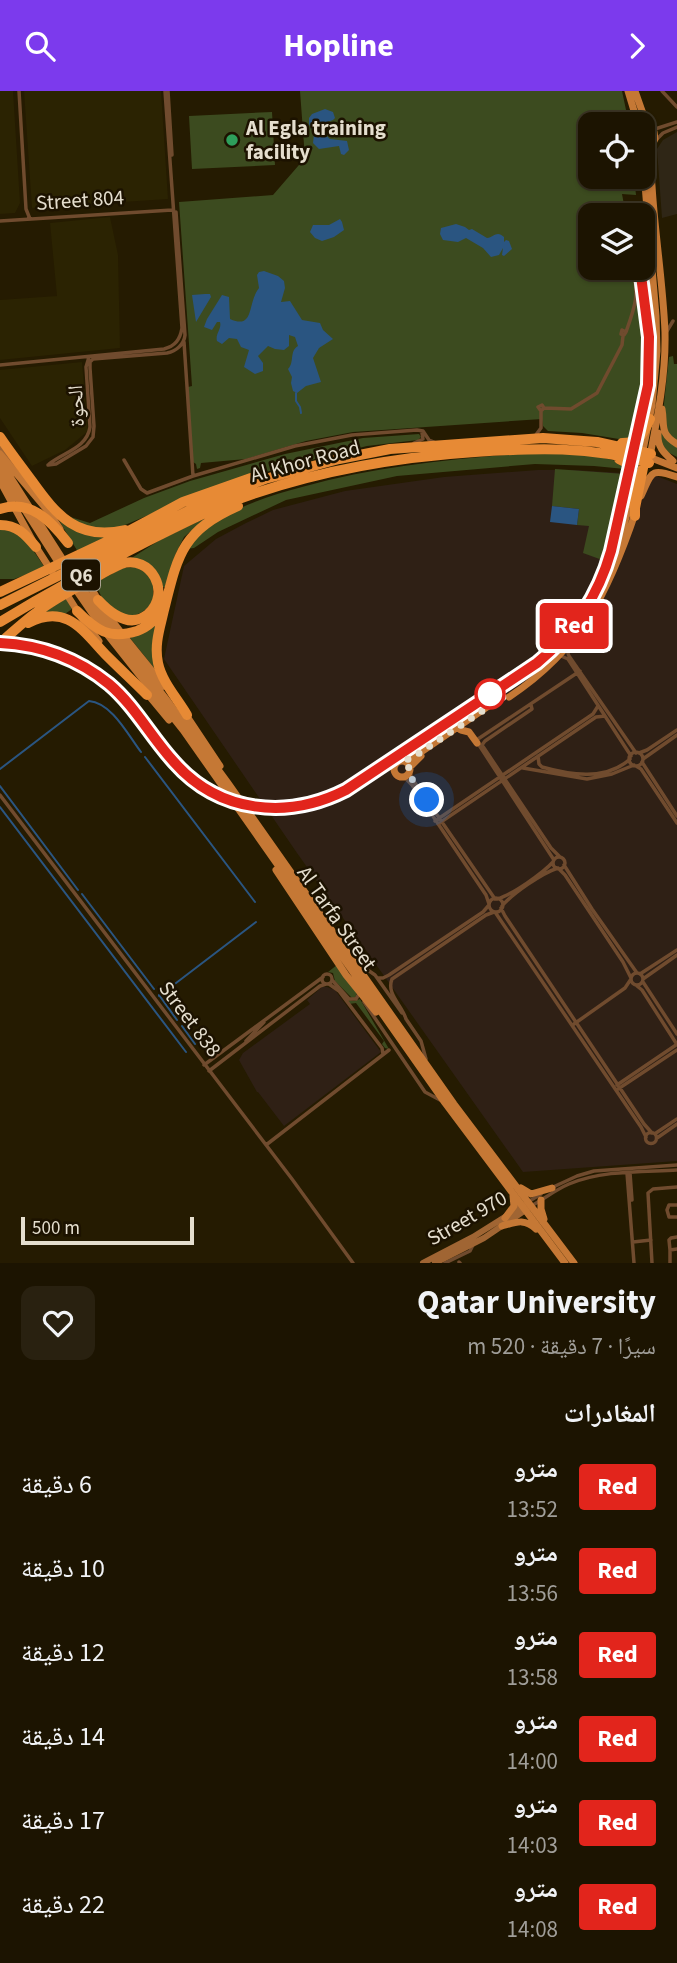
<!DOCTYPE html>
<html lang="ar">
<meta charset="utf-8">
<style>
body{margin:0;font-family:"Source Sans 3","Noto Naskh Arabic",sans-serif;background:#292110;color:#f1f3f6;direction:rtl;height:100vh;display:flex;flex-direction:column;font-size:26px;white-space:nowrap}
*{box-sizing:border-box;margin:0}
p{font-size:23px;color:#a09e99}
.icon{flex:none;width:38px;height:38px;fill:none;stroke:currentColor;stroke-width:2;stroke-linecap:round;stroke-linejoin:round}
.map{position:relative;height:1172px;overflow:hidden;direction:ltr}
.side{display:flex;flex-direction:column;background:#1c1401;flex:1}
.side>*{flex:none}
.badge{padding:0 14px;border-radius:5px;font-size:24px;line-height:46px}
.controls{position:absolute;left:578px;top:21px;display:grid;gap:14px}
.controls a{display:grid;place-items:center;width:77px;height:77px;border-radius:14px;background:#1c1401;box-shadow:0 2px 5px #0004,0 0 0 2px #3a3323;font-size:35px}
.scale{position:absolute;left:21px;bottom:18px;width:173px;box-sizing:border-box;padding-left:7px;border:4px solid #e5dece;border-top:0;font-size:19px;line-height:24px;white-space:nowrap;color:#e5dece;-webkit-text-stroke:5px #1c1200;paint-order:stroke}
.you{position:absolute;width:35px;height:35px;margin:-18px;border:5px solid #fff;border-radius:50%;background:#1a73e8;box-shadow:0 0 0 10px #1a73e833}
.map>.badge{position:absolute;translate:-50% -50%;box-shadow:0 0 0 4px #fff}
h2{padding:0 21px;font-size:26px;line-height:63px}
.round{display:grid;place-items:center;flex:none;width:74px;height:74px;border-radius:14px;background:#292110}
.headline{display:flex;align-items:center;justify-content:space-between;height:119px;padding:0 21px}
h1{font-size:33px;font-weight:700;line-height:52px}
ul{padding:0;list-style:none}
li{display:flex;align-items:center;gap:21px;height:84px;padding:0 21px}
li div{flex:1}
li b{display:block;font-size:26px}
li em{font-style:normal}
li .badge{min-width:77px;font-weight:700;text-align:center}
header{display:flex;justify-content:space-between;align-items:center;height:91px;padding:0 21px;background:#7c3aed;color:#fff;font-size:32px;font-weight:700}
.map>svg:first-child{display:block}
.commercial{fill:#2f2616}
.built{fill:#2d2000}
.education{fill:#2f2015}
.green{fill:#3c4b1f}
.sand{fill:#2b2302}
.water{fill:#2a5581}
.lines{fill:none;stroke-linecap:round;stroke-linejoin:round}
.stream{stroke:#2a5581;stroke-width:2}
.street{stroke:#704b2e;stroke-width:3.5}
.secondary{stroke:#a06533;stroke-width:6}
.primary{stroke:#c57835;stroke-width:7}
.highway{stroke:#e78a35;stroke-width:10}
.rail{stroke:#b5ad9a;stroke-width:2;stroke-dasharray:10 5;stroke-linecap:butt}
.line-casing{stroke:#fff;stroke-width:16}
.line{stroke:#e2251c;stroke-width:10}
.walk{stroke:#e5dece;stroke-width:7;stroke-dasharray:0 12.6}
.leisure-dot{fill:#2e9e5b;stroke:#1c1200;stroke-width:2.5}
.stop-dot{fill:#fff;stroke:#e2251c;stroke-width:3.5}
.labels{text-anchor:middle;stroke-width:5;stroke-linejoin:round;paint-order:stroke}
.shield{fill:#1c1200;stroke:#a9a190;stroke-width:2}
.shield-label{font-size:19px;font-weight:bold;fill:#e5dece}
.poi-label{font-size:21px;font-weight:bold;fill:#e5dece;stroke:#1c1200;text-anchor:start}
.street-label{font-size:21px;fill:#e5dece;stroke:#1c1200}
</style>
<header><svg class="icon" aria-label="forward" viewBox="0 0 24 24"><path d="M9 5l7 7-7 7"/></svg>Hopline<svg class="icon" aria-label="search" viewBox="0 0 24 24"><circle cx="10" cy="10" r="6"/><path d="M15 15l6 6"/></svg></header>
<div class="map">
<svg width="677" height="1172" viewBox="0 0 677 1172">
<rect width="100%" height="100%" fill="#251b01"/>
<path class="commercial" d="M677 41V123L662 127 657 58 663 49Z"/>
<path class="built" d="M642 175 650 236 651 284 647 316 613 461 279 720 255 718 232 712 200 696 173 673 123 610 101 590 70 571 36 559 37 556 65 565 85 575 103 587 125 608 175 671 202 693 233 709 267 716 610 460 645 305 648 255 639 177H642Z"/>
<path class="education" d="M538 379H574L654 384 677 393V1070L523 1081 297 762 164 568 184 475 216 448 246 432 273 419 345 400 444 386Z
M322 896H327L335 899 381 961 284 1035 258 1001H257L239 969 243 962 310 913 307 909Z"/>
<path class="green" d="M300 0H622L629 33H590V86H634L636 104 622 103 626 124H590V177H639L646 253 645 272 647 273 641 318 634 347 625 349 582 342 548 340 543 335 542 328 353 341 306 350 246 368 201 372 200 377 197 378 196 373 193 371 188 296 192 295 179 111 273 104 305 67Z
M272 21 275 74 192 78 189 25Z
M673 265 674 273H677V366L664 359 660 350 669 266Z
M419 343 421 346 418 349 367 355 287 375 214 396 118 437 95 438 81 435 64 424 90 432 144 407 190 390 285 363 363 347Z
M530 362C562 363 596 362 626 373L625 378 594 375 535 373 397 385 286 409 218 441 194 457 186 458C191 453 195 446 200 442 229 418 267 405 302 396 377 375 453 368 530 362Z
M555 378 625 383 605 470 583 462 589 435 577 434 579 418 552 415Z
M57 426 115 444 78 461Z
M206 427 184 446 176 462 165 496H163C159 478 146 474 130 468L163 447Z
M0 437 23 444 45 477 14 488H0Z
M135 476 147 482 153 488V511C142 525 124 532 109 517 103 511 99 500 95 492L123 477Z
M66 507 72 518 62 525 35 527Z
M159 529 153 551 155 578 130 547Z
M337 874 357 902 355 907H352L335 890 333 882 328 881Z
M360 908 389 958 385 957 382 953 384 950 356 912 349 913 348 909 354 910Z"/>
<path class="sand" d="M0 0H13L20 112 15 122 0 123Z
M24 0H161L168 108 32 117Z
M110 126 118 164 120 257 0 269V209L57 205 50 132Z
M82 271 88 340 65 359 32 375 0 327V279Z"/>
<path class="water" d="M325 18 333 21 335 27 333 29 321 33 319 38 330 48 347 50 349 59 344 64 341 63 339 55 319 58 313 52 314 43 309 33V27L312 23Z
M340 128 342 131 344 139 334 146 322 150 315 147 310 141 313 134H329Z
M456 133 465 136 469 139 472 138 487 147C494 146 497 139 504 146V151L506 149 509 150 512 158 504 165 502 164 503 157 499 164 491 166 483 157 466 147 458 151 443 149 440 143 441 137Z
M264 180 278 185 284 190 285 197 281 211 290 210 302 229 320 232 323 239 333 248 319 257 313 267 321 291 306 295 297 302 293 300 291 292 292 286 288 278C295 271 289 260 298 255L295 246 289 244V255L284 259 275 258 268 255 258 265 263 272V280L255 283 244 276 249 259 241 256 237 248 229 247 222 253 217 250C215 243 222 238 220 231H217L212 239 204 236 207 228 222 204 229 206 230 228C255 239 247 212 259 197L257 184 259 181Z
M205 203H210L211 206 196 231 192 204Z
M552 415 579 418 577 434 550 431Z"/>
<g class="lines">
<path class="stream" d="M296 302V310L300 316 301 322
M145 666 255 811
M0 678 89 610C112 612 128 644 141 661
M0 695 78 799
M0 716 186 961
M82 803 154 898
M159 904 177 929
M159 905 256 831
M182 935 195 953"/>
<path class="street" d="M19 0 26 118 30 128
M168 0 172 64
M662 0 677 16
M652 39 677 31
M656 49 663 42 677 36
M0 130 172 119
M622 239 626 241 624 244 621 243Z
M667 240 673 230
M626 241C635 216 640 203 632 177
M184 251 193 385
M93 268 167 262C176 260 184 254 185 244L176 121
M0 274 164 258C175 255 180 249 182 237L165 0
M542 314 544 317 541 320 538 316Z
M544 317 571 318 597 302 622 254 623 245
M535 345 541 337V320
M414 352 423 348 422 342
M124 369 141 398 147 402 193 385 295 355 352 344 417 339 423 340 429 349 434 351
M49 373C64 361 87 357 90 336L86 276 89 266
M48 374 56 373 86 355 93 346 94 335 90 277V271L93 268
M566 557 569 565 636 662
M561 565 568 568 631 665
M531 614 532 618 485 650 482 654 551 757 560 766
M629 668a7 7 0 1 1 14 0a7 7 0 1 1-14 0Z
M639 662 647 659 677 639
M538 665 539 673 542 676C570 684 606 690 630 668
M643 668 677 644
M642 671 677 725
M636 675 641 678 677 732
M523 677 587 688 612 683 634 674
M409 679 413 689 495 808
M401 685 406 688 412 694 486 804 489 813
M0 704 292 1088 353 1172
M435 730 593 623 598 615
M438 733 596 626 605 625
M553 772a6 6 0 1 1 12 0a6 6 0 1 1-12 0Z
M554 769 477 651 478 648 580 580
M564 774 592 818 637 882
M559 778 565 784 623 871 631 887
M489 814a7 7 0 1 1 14 0a7 7 0 1 1-14 0Z
M497 808C512 804 543 782 553 771
M502 815C512 803 542 782 558 777
M501 817 505 825 644 1033 652 1042
M495 821 641 1036 646 1046
M359 873 375 884 402 922
M631 888a6 6 0 1 1 12 0a6 6 0 1 1-12 0Z
M322 888a5 5 0 1 1 10 0a5 5 0 1 1-10 0Z
M640 883 677 859
M378 887H383L389 884 483 821 489 814
M643 888 677 864
M332 889 349 908H356L359 903
M643 891 677 943
M329 893 339 900 382 957 383 963
M637 895 642 899 676 952
M364 911 425 1001 440 1009
M406 928C402 914 386 903 392 888L486 824 494 821
M406 928 421 950 426 968
M574 933 625 897 631 888
M246 950 264 931
M204 974 323 886
M209 980 320 895 326 893
M617 994 676 954
M618 998 677 959
M645.5 1047a5.5 5.5 0 1 1 11 0a5.5 5.5 0 1 1-11 0Z
M656 1042 677 1028
M657 1047 677 1033
M266 1054 389 959
M627 1082 634 1172
M630 1082 632 1109
M551 1097 577 1085 594 1080 677 1074
M528 1111 541 1103
M677 1114H669L667 1119 669 1126H677
M531 1115C544 1108 555 1099 569 1093 602 1079 642 1081 677 1079
M677 1146 671 1147 669 1149 670 1159 677 1158
M633 1151 651 1149
M670 1159V1172
M459 1171 460 1172
M445 1172 470 1160 474 1152
M652 1172 648 1102 653 1098 677 1096"/>
<path class="secondary" d="M0 355 15 377
M423 1172 473 1146 524 1114
M435 1172 484 1147 527 1118"/>
<path class="primary" d="M628 0 638 33
M635 0 648 37
M642 37H648L654 41 655 48 652 54
M662 318C665 335 659 342 677 353
M658 342C657 356 664 362 673 370
M0 363 48 420 60 438
M642 364 652 314 657 260 656 225 642 58
M650 365C658 324 666 283 665 241 663 192 655 144 652 95 651 81 648 66 653 53
M644 368H654L677 377
M0 370 65 472
M0 380 60 474
M0 390 36 456 52 481
M641 405C652 382 649 376 677 386
M615 465 631 409
M87 489C107 529 137 560 164 595
M78 491 109 535 169 612 228 692 454 1013 574 1172
M72 493 103 538 183 639 445 1012 565 1172
M64 499 83 529 99 550
M145 600 169 629
M509 606C582 558 609 500 636 420
M184 621 220 675
M461 639 469 641 477 652
M404 670 415 665 503 605
M394 678a8 8 0 1 1 16 0a8 8 0 1 1-16 0Z
M409 677 421 665
M276 779 346 884 376 921
M521 1097 531 1103 552 1097
M541 1109V1118L544 1128
M505 1127 514 1115 513 1105
M502 1135C516 1131 525 1127 536 1138"/>
<path class="highway" d="M0 346C10 361 21 375 32 390 57 425 78 450 125 439
M622 352C640 352 643 343 650 328
M619 368C644 378 629 394 630 412
M0 418C31 408 51 430 68 452
M635 425V417L645 367
M0 434C17 434 25 443 36 456
M0 501 125 442 183 411 251 387
M0 514 208 410 265 388 339 368 390 358 543 347 597 351 651 363
M77 520C96 539 109 549 137 540 148 536 156 529 161 518
M0 531C46 503 92 478 140 454 178 435 216 415 256 402 327 378 400 366 475 361 536 357 589 355 649 372
M28 532C67 512 83 540 107 565 120 578 134 591 147 604
M0 552C12 542 24 530 37 521 54 508 73 498 92 488 102 483 111 477 121 473 151 463 172 502 148 523 130 538 111 523 98 509
M187 624C177 607 162 591 158 572 154 553 160 537 164 519 178 463 182 440 238 415"/>
<path class="rail" d="M36 558C73 568 105 587 130 617 146 637 161 660 180 679 228 726 301 729 356 694 394 669 431 644 469 619 537 574 588 545 612 460L646 316 649 294 650 246 642 177"/>
</g>
<g class="lines">
<g class="line-casing">
<path id="line" d="M0 552C40 554 77 567 109 593 135 615 151 646 174 671 219 722 287 729 346 699L537 572C574 542 598 506 611 460L648 294 649 246 640 177"/>
</g>
<use href="#line" class="line"/>
<path class="walk" d="M427 709 412 688 408 674 404 670 415 665 503 606 490 603"/>
</g>
<circle class="leisure-dot" cx="232" cy="49" r="7"/>
<circle class="stop-dot" cx="490" cy="603" r="14"/>
<g class="labels">
<rect class="shield" x="62" y="468.5" width="38" height="31" rx="5"/>
<g class="shield-label">
<text x="81" y="491">Q6</text>
</g>
<g class="poi-label">
<text x="246" y="44">Al Egla training<tspan x="246" dy="24">facility</tspan></text>
</g>
<g class="street-label">
<text transform="translate(80 109) rotate(-4)" y="7">Street 804</text>
<text transform="translate(76 315) rotate(-93)" y="7">الحوة</text>
<text transform="translate(305 370) rotate(-15)" y="7">Al Khor Road</text>
<text transform="translate(337 827) rotate(55)" y="7">Al Tarfa Street</text>
<text transform="translate(190 928) rotate(53)" y="7">Street 838</text>
<text transform="translate(467 1127) rotate(-30)" y="7">Street 970</text>
</g>
</g>
</svg>
<div class="controls">
<a><svg class="icon" aria-label="locate" viewBox="0 0 24 24"><circle cx="12" cy="12" r="6"/><path d="M12 2v4M12 18v4M2 12h4M18 12h4"/></svg></a>
<a><svg class="icon" aria-label="layers" viewBox="0 0 24 24"><path d="M12 4l9 5-9 5-9-5zM3 14l9 5 9-5"/></svg></a>
</div>
<div class="scale">500 m</div>
<div class="you" style="left:427px;top:709px"></div>
<b class="badge" style="left:574px;top:535px;background:#e2251c;color:#fff">Red</b>
</div>
<section class="side">
<div class="headline"><div><h1>Qatar University</h1><p>سيرًا · 7 دقيقة · 520 m</p></div><a class="round"><svg class="icon" aria-label="heart" viewBox="0 0 24 24"><path d="M12 20l-8-8c-3-5 5-10 8-4 3-6 11-1 8 4z"/></svg></a></div>
<h2>المغادرات</h2>
<ul>
<li><span class="badge" style="background:#e2251c;color:#fff">Red</span><div><b>مترو</b><p>13:52</p></div><em>6 دقيقة</em></li>
<li><span class="badge" style="background:#e2251c;color:#fff">Red</span><div><b>مترو</b><p>13:56</p></div><em>10 دقيقة</em></li>
<li><span class="badge" style="background:#e2251c;color:#fff">Red</span><div><b>مترو</b><p>13:58</p></div><em>12 دقيقة</em></li>
<li><span class="badge" style="background:#e2251c;color:#fff">Red</span><div><b>مترو</b><p>14:00</p></div><em>14 دقيقة</em></li>
<li><span class="badge" style="background:#e2251c;color:#fff">Red</span><div><b>مترو</b><p>14:03</p></div><em>17 دقيقة</em></li>
<li><span class="badge" style="background:#e2251c;color:#fff">Red</span><div><b>مترو</b><p>14:08</p></div><em>22 دقيقة</em></li>
</ul>
</section>
